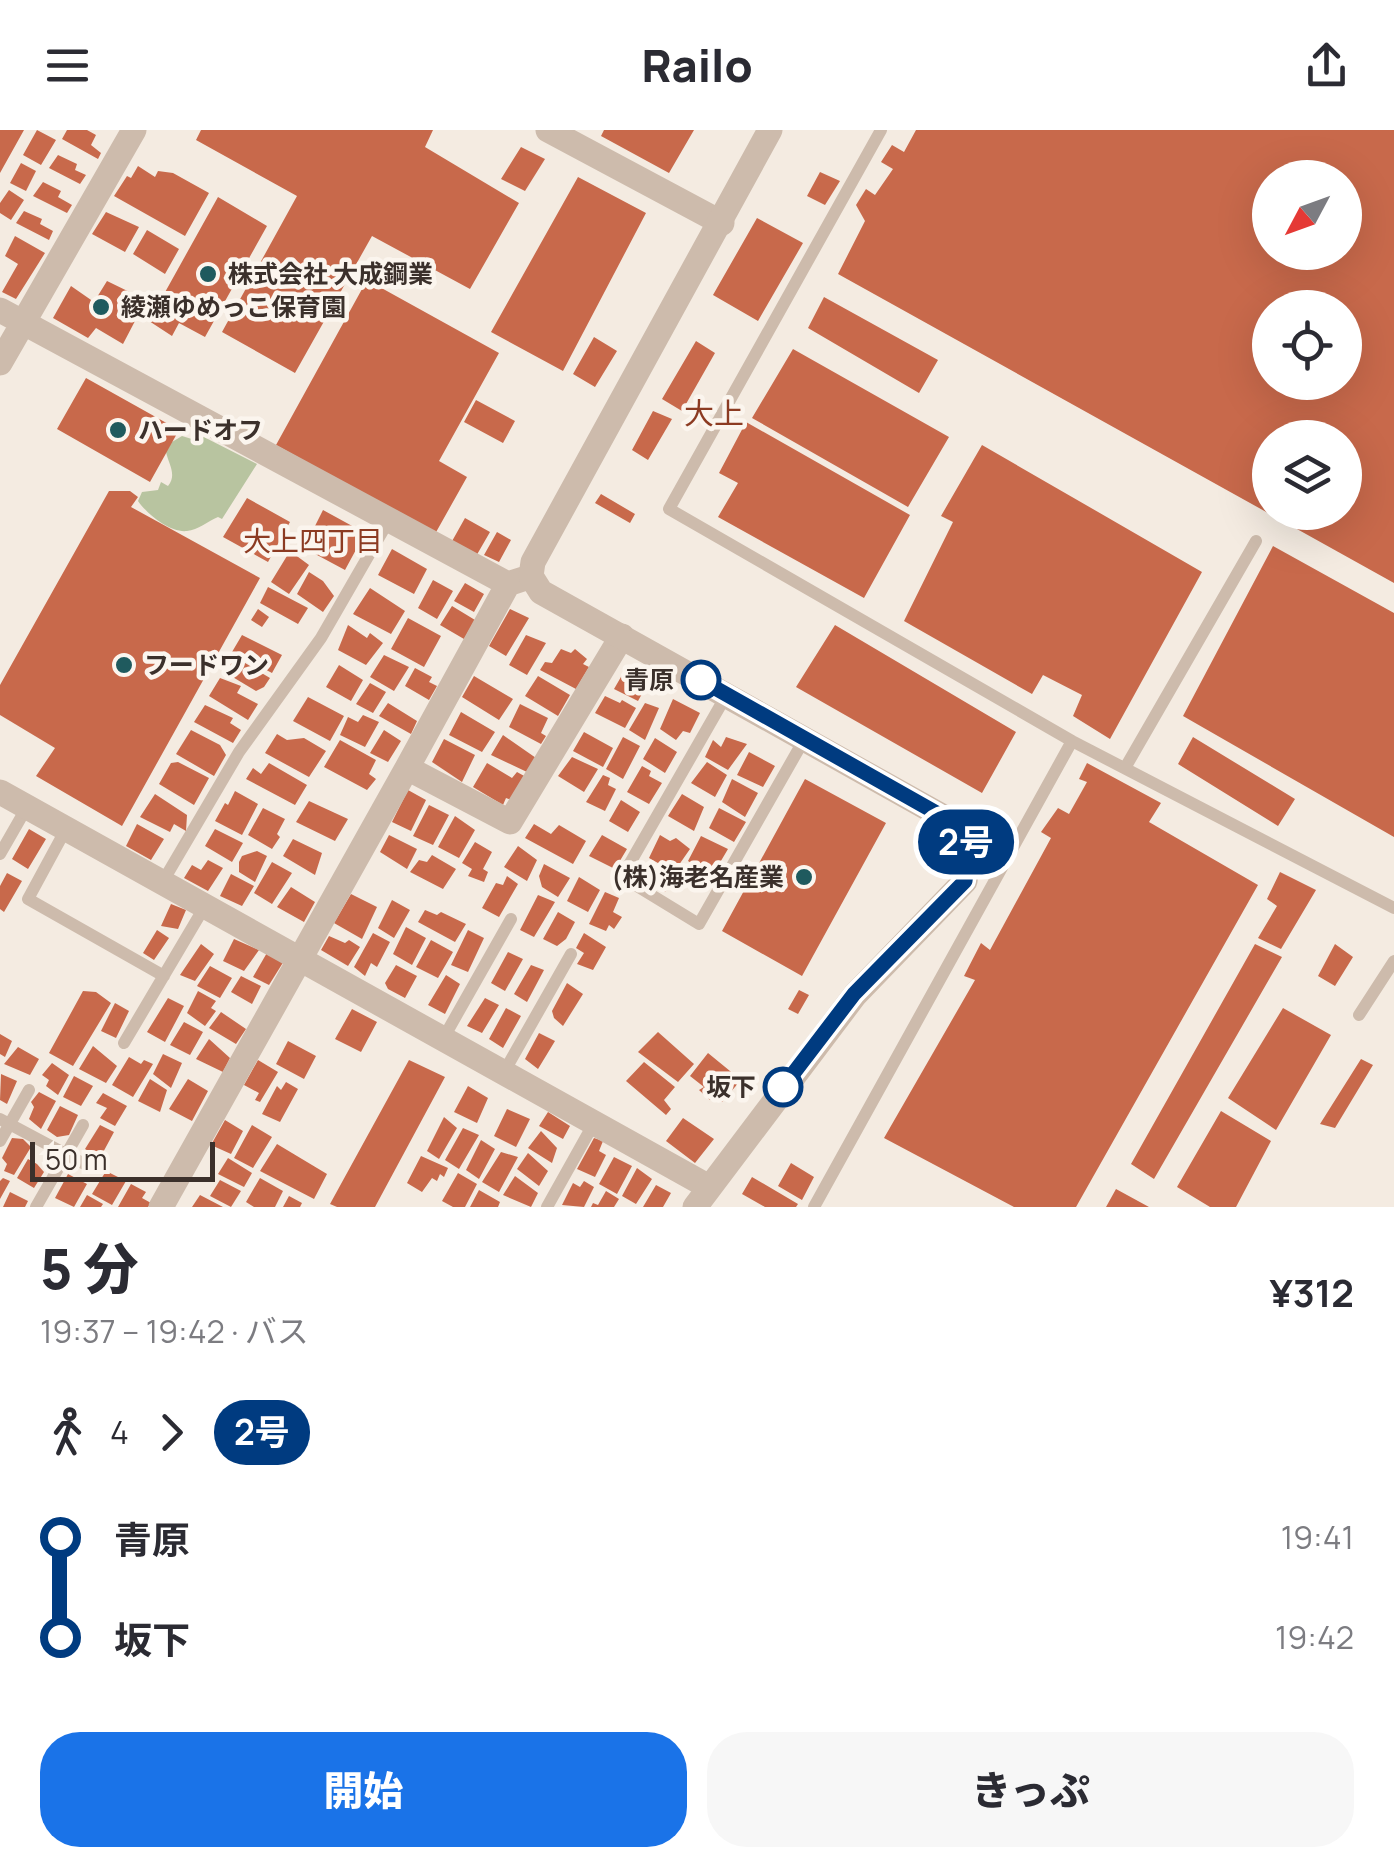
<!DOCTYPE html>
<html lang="ja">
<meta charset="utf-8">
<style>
body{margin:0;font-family:Manrope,"Noto Sans JP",sans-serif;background:#f7f7f7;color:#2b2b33;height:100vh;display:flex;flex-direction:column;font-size:38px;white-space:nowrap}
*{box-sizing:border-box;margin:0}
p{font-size:32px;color:#7c7c81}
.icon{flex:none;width:55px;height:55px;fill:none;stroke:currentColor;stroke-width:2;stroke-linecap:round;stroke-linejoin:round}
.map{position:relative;height:1077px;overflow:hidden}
.side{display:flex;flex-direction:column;background:#fff;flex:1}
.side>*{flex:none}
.badge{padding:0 20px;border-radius:32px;font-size:35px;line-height:65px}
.needle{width:65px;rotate:229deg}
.tools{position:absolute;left:1252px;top:30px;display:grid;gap:20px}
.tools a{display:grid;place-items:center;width:110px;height:110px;border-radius:50%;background:#fff;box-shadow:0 10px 40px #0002;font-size:50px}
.scale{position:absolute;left:30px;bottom:25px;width:185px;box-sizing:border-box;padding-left:10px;border:5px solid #3b302b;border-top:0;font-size:28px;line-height:35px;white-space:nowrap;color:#3b302b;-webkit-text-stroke:8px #fbf5ee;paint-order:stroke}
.map>.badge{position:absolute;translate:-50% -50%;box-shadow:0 0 0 5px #fff}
.legs{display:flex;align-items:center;gap:15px;height:110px;padding:0 40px;font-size:32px}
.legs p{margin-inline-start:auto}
.head{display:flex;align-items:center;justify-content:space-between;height:170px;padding:0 40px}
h1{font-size:55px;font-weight:800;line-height:75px}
.action{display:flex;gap:20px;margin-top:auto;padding:20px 40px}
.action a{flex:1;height:115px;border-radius:40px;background:#1a73e8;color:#fff;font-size:40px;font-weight:800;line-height:115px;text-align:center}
.action a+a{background:#f7f7f7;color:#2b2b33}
ul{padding:0 40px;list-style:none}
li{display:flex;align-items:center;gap:35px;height:100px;font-size:38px}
li i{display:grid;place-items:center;width:15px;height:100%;margin:0 12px;background:currentColor}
li i::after{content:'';width:25px;height:25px;margin:-12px;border:8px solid;border-radius:50%;background:#fff}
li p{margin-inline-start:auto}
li:first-child i{background:linear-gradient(#0000 50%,currentColor 0)}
li:last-child i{background:linear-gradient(currentColor 50%,#0000 0)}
header{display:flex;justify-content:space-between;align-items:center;height:130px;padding:0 40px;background:#fff;font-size:45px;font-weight:800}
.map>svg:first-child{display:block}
.green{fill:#b8c4a0}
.building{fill:#c8694b;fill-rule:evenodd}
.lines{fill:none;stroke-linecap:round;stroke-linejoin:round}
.service{stroke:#cdbbac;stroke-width:12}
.minor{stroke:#cdbbac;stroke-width:25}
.tertiary{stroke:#cdbbac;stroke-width:25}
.line-1-casing{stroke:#fff;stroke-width:22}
.line-1{stroke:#003b80;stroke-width:15}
.poi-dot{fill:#1f5a5e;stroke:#fbf5ee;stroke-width:4}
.stop-1-dot{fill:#fff;stroke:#003b80;stroke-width:5}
.labels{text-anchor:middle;stroke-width:9;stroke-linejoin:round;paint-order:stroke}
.poi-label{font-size:25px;font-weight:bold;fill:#3b302b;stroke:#fbf5ee;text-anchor:start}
.stop-label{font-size:25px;font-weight:bold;fill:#3b302b;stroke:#fbf5ee;text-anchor:end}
.neighbourhood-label{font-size:28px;fill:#8c3b22;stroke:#fbf5ee}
.quarter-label{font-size:30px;fill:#8c3b22;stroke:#fbf5ee}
</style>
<header><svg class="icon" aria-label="menu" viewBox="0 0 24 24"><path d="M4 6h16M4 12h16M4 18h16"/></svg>Railo<svg class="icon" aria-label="share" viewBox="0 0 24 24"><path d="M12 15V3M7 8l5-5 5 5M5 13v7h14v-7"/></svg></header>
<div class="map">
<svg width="1394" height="1077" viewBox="0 0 1394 1077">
<rect width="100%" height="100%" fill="#f4ebe1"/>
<path class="green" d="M198 304 257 334 222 389 218 387C208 391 198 400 187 401 170 403 147 384 138 371L142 362 158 360 161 352 168 356C177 345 169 335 166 322L172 312 182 306 195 310Z"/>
<path class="building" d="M0 0H24L0 43Z
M37 0 56 10 41 35 23 25Z
M67 0H87L96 5 91 15 101 23 98 29 62 9Z
M201 0H433L425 17 519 73 470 159 372 106 295 243 222 202 297 66 196 10Z
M604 0H694L669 43 601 6Z
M916 0H1394V453L838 144 865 91 856 75 866 59 875 65 893 39 881 32 892 15 904 22ZM1270 48H1345V122H1270ZM1270 178H1345V252H1270ZM1270 308H1345V382H1270Z
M521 17 545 29 525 61 501 49Z
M58 25 77 34 75 40 86 45 80 54 49 38Z
M21 33 36 41 26 61 10 53Z
M138 36 155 47 158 41 173 43 209 63 185 106 114 66 127 46 131 48Z
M820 42 840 51 825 75 807 66Z
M578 47 646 83 563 241 491 202Z
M43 52 61 61 58 67 72 75 67 83 33 66Z
M9 60 24 70 11 90 0 83V73Z
M218 67 267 96 205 207 179 193 172 206 149 191Z
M24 81 42 89 40 94 53 101 49 110 16 93Z
M106 82 139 97 125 122 92 104Z
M757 88 803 113 758 191 713 165Z
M147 100 179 119 165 144 133 124Z
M15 106 45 123 16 169 2 162 18 134 5 126Z
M367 150 499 223 439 331 467 347 435 404 276 315Z
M107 151 146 170 123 214 96 198 88 208 53 188 71 156 94 172Z
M824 167 938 230 919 263 808 198Z
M594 207 617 221 595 257 573 244Z
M696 211 715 223 682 281 662 269Z
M793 219 949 307 908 377 752 288Z
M86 248 179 300 150 352 57 299Z
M476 270 515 291 503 313 464 292Z
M653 281 672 289 648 330 632 320Z
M746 292 910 385 864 468 718 387 738 353 719 343Z
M982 315 1202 442 1110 609 1073 586 1082 565 1043 545 1032 564 904 491 953 392 941 386Z
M109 361H130L138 367 131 377 260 448 122 696 36 646 55 618 0 585V555Z
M601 364 635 384 630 393 595 373Z
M247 368 290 392 268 432 223 407Z
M323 380 365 403 345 440 304 418Z
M465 388 490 402 475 428 451 413Z
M497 402 511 410 499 432 484 425Z
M1273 416 1394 483V707L1183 586Z
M392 419 427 439 414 464 378 445Z
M290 421 309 435 289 464 271 452Z
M309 442 323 451 334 466 323 482 297 464Z
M433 450 453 461 437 489 418 478Z
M465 453 484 464 474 482 454 471Z
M268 457 308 478 298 494 260 473Z
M370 458 405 481 391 504 353 484Z
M452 476 475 490 464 509 440 495Z
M258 479 269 487 262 497 251 490Z
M510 479 529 488 506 526 489 516Z
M408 488 441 506 424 537 391 519Z
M348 495 367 508 370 503 383 513 366 535 338 520Z
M835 495 1016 602 982 663 796 557Z
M242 505 282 525 272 543 232 522Z
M526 505 546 513 527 545 509 535Z
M561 519 571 523 575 519 587 529 583 534 589 537 576 559 540 540 545 532 552 533Z
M384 525 409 537 394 561 370 547Z
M235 527 270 548 264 557 256 561 226 543Z
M339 535 363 550 351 571 326 557Z
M415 538 432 547 429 552 437 556 429 570 405 556Z
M625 540 648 553 638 571 614 559Z
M474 546 513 569 499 590 462 567Z
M538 546 570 565 558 586 525 566Z
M220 548 241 556 237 563 258 574 248 590 209 566Z
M370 553 386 562 373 583 356 574Z
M605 566 620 573 622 570 636 578 625 598 595 583Z
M308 567 344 586 330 611 293 591Z
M673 569 700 583 690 603 683 601 676 610 660 599Z
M388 573 417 591 411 604 379 586Z
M645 573 659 578 645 610 629 600Z
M520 574 548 588 541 603 546 606 541 614 509 597Z
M205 575 233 588 230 593 241 600 233 613 194 592Z
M461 582 495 602 482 622 449 605Z
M363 585 379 592 365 617 340 605 348 587 358 592Z
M191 600 220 615 226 625 214 646 176 624Z
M384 600 401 611 388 632 370 623Z
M584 602 613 618 603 637 573 621Z
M277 604 287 610 304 608 326 621 309 647 265 623Z
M503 605 536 628 527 642 491 625Z
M623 607 640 616 623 649 606 639Z
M726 607 747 614 728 640 705 627 713 610 721 617Z
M1193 607 1295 669 1278 696 1178 634Z
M655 608 677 622 665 643 643 629Z
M444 609 475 625 462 652 432 632Z
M340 610 376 630 369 644 376 649 367 660 324 637Z
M749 622 775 636 763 657 737 645Z
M572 627 598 639 584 662 558 646Z
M178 632 209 648 194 675 159 654 171 633Z
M707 632 727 645 715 667 691 653Z
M269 633 307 655 295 675 246 649 253 638 261 644Z
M487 633 512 648 517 642 526 647 517 672 506 668 503 675 473 657Z
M1087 633 1161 673 1149 692 1258 755 1076 1077H1014L884 1008 975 850 964 846 981 813 990 820 1051 708 1041 702 1058 678 1069 684 1087 652 1079 649Z
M642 636 651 641 649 646 662 653 649 674 627 662Z
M603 645 610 648 608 655 616 659 605 681 586 672Z
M732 649 758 663 745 687 722 672Z
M805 649 886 693 802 846 722 801Z
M408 660 426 670 411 701 392 692Z
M235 661 258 674 242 705 215 691 225 673 228 675Z
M155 664 187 685 186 701 174 694 170 702 140 687Z
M682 664 704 677 694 701 668 686Z
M621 670 640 682 628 702 609 691Z
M309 671 348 689 335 711 296 692Z
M429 675 449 685 433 715 413 706Z
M263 678 285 689 277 704 280 707 272 719 248 705Z
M719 678 746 692 734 712 709 698Z
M455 686 475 700 459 728 438 717Z
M137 694 164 709 151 730 126 716Z
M534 694 551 704 559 695 586 711 573 734 525 708Z
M29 699 46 709 28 739 12 729Z
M215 699 243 713 232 732 205 716Z
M389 705 417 719 407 739 380 722Z
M602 705 627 719 615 739 589 726Z
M660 705 670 711 676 708 690 719 674 742 649 728Z
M701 706 728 719 712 746 688 731Z
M293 709 322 723 315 745 283 726Z
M475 712 492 722 483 739 488 742 484 752 468 746 472 739 462 733Z
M518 716 537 730 527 751 504 737Z
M257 721 267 726 255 752 239 742V732L242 726Z
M432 725 456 739 443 759 410 742 419 730 427 732Z
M208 730 223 738 208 761 184 748 192 735 201 740Z
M272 732 292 743 272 774 254 763Z
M544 734 570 748 558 767 542 757 539 746Z
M646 734 673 748 665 762 638 749Z
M1280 742 1316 760 1281 819 1258 808 1277 776 1267 769Z
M7 743 22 751 4 782 0 779V756Z
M231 744 254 756 242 776 220 766Z
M507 746 518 754 499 787 482 778 496 753 503 755Z
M579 747 600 760 588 782 567 771Z
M291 757 315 772 304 792 277 777Z
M605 762 619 768 613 782 622 787 614 799 609 795 606 801 589 794Z
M351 764 377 777 362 809 334 793Z
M538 765 555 772 534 807 520 800Z
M392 770 410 780 394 808 378 798Z
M171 774 186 780 178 799 161 796Z
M425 780 437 785 441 782 466 794 455 812 418 792Z
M558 782 575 792 566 809 557 816 543 809Z
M406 797 426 808 412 835 393 824Z
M157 800 169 808 154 830 143 823Z
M468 800 484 808 468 842 451 835Z
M373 803 390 812 377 837 371 833 365 846 354 837Z
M584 803 606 817 593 840 577 834 584 823 576 818Z
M329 806 345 813 349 810 360 817 348 836 321 820Z
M234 809 259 820 244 841 223 831Z
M431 810 453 822 438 848 416 837Z
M201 814 214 824 195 851 180 845Z
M1255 814 1282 827 1154 1049 1131 1034Z
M1335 814 1353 827 1335 856 1318 846Z
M268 821 284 831 269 855 253 847Z
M508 822 523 829 505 861 491 853Z
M396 835 417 846 405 868 388 859 385 853Z
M531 835 544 840 527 872 514 864Z
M210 836 232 848 220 868 197 856Z
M446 845 460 854 445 884 428 875Z
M241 846 261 856 252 874 231 862Z
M567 853 583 864 563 896 554 888 552 881Z
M799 860 809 865 798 884 788 879Z
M83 861 96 862 111 873 73 936 49 923Z
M198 861 216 871 211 878 216 881 205 896 187 883Z
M168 868 184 876 165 912 147 902Z
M485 868 499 875 482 903 467 896Z
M115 873 129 881 116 908 101 901Z
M506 878 521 886 503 918 489 909Z
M1283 878 1331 905 1276 1000 1228 968Z
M352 879 377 892 361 922 335 909Z
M221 882 246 899 236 914 209 898Z
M184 892 203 902 190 925 170 915Z
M658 902 694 934 678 952 638 922Z
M539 903 555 911 538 939 525 929Z
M0 904 12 911 5 927 0 924Z
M209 909 230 928 223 942 196 929Z
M288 911 316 926 304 949 276 934Z
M93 916 117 936 106 953 79 939Z
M18 917 39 929 30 945 4 934Z
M708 923 741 950 722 972 715 965 710 970 699 960 704 957 690 946Z
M163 924 182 933 171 958 153 944Z
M129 927 141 934 144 930 153 934 133 967 112 955Z
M1361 929 1373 935 1335 998 1320 994Z
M258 930 278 942 260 972 255 970 259 963 244 955Z
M409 930 445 947 375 1077H337L330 1074Z
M644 932 675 957 664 970 671 979 666 985 626 951Z
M52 933 69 945 58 965 46 956 49 950 42 945Z
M1 944 17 951 7 974 0 970Z
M74 946 93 956 81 976 63 967Z
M150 949 167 960 160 982 138 971Z
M188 949 208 961 192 991 169 979Z
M286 952 298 959 280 992 262 984 277 956 281 960Z
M468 956 488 968 477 993 454 982Z
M39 962 56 971 41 999 29 989 34 977 31 972Z
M103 963 127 976 115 996 100 988 107 978 96 973Z
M60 976 78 985 69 1005 57 1007 47 1000Z
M507 979 530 989 516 1017 494 1006Z
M1221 981 1271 1011 1236 1077H1210L1177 1057Z
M548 982 570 996 563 1009 539 996Z
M444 987 457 998 439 1029 427 1021Z
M683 988 714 1009 695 1033 666 1011Z
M225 990 243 1001 231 1024 211 1015Z
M100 995 114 1002 100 1028 85 1019Z
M252 995 272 1007 253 1038 234 1028Z
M463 998 479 1005 459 1039 445 1030Z
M541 1001 557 1018 552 1033 528 1018Z
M12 1008 23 1009 31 1017 14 1045 4 1041 7 1034 2 1028Z
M594 1008 603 1011 599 1021 606 1025 595 1047 577 1039Z
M481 1010 495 1019 479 1049 466 1040Z
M277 1014 327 1044 314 1069 260 1041Z
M501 1022 518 1027 499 1062 482 1052Z
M528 1023 548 1041 539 1056 517 1039Z
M421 1026 448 1038 444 1047 440 1044 437 1051 432 1048 422 1062 407 1053Z
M614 1027 632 1036 617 1064 599 1054Z
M228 1028 252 1043 244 1057 218 1044Z
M28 1029 37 1034 44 1042 34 1058 17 1048Z
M791 1033 814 1047 802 1070 778 1056Z
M637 1038 652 1049 636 1074 622 1066Z
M106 1041 126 1051 112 1075 92 1064Z
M458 1043 477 1054 465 1077H453L442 1071Z
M68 1044 87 1054 74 1077 55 1068Z
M515 1046 538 1063 531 1077 503 1065Z
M752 1047 798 1074 796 1077H765L742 1064Z
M3 1048 10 1051 0 1069V1051Z
M260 1048 283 1061 275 1077H254L246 1072Z
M220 1050 241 1061 231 1077 210 1066Z
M584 1051 594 1057 584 1077 562 1075 573 1053 580 1057Z
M131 1054 146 1062 142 1068 151 1073 148 1077H118Z
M656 1055 671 1063 663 1077H643Z
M1116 1059 1149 1077H1106Z
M479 1060 500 1072 498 1077H470Z
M606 1061 619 1069 614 1077H591L593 1073 598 1075Z
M10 1062 28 1071 25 1077H3Z
M87 1065 103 1074 101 1077H80Z
M200 1065 223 1077H192Z
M289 1066 302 1073 300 1077H283Z"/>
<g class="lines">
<path class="service" d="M881 0 669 379 1072 611
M727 564 622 747 699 794 805 608
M1125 638 1256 411
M66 699 28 769 164 846
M0 724 27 677
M162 753 239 622 321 508 389 390
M1359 885 1394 831
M443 909 511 789
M124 913 205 776
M504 942 571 824
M0 989 92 1038
M0 1011 29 960
M36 1077 83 995
M547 1077 594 993
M814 1077 1072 611 1394 778"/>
<path class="minor" d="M548 0 722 93
M0 180 508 454
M0 233 134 0
M407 638 508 454 523 449
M0 662 709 1057
M161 1077 407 638 510 692 622 506"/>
<path class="tertiary" d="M695 1077 855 865 965 751C969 727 967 715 956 694L541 462 531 446 533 432 770 0"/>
</g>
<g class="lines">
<g class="line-1-casing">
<path id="line-1" d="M701 550 956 694C967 715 969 727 965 751L854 864 783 957"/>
</g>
<use href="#line-1" class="line-1"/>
</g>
<g class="poi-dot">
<circle cx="208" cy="144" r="10"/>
<circle cx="101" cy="177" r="10"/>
<circle cx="118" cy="300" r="10"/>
<circle cx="124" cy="535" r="10"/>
<circle cx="804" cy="747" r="10"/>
</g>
<g class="stop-1-dot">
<circle cx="701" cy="550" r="18"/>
<circle cx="783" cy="957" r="18"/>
</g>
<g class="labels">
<g class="poi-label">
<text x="228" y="153">株式会社 大成鋼業</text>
<text x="121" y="186">綾瀬ゆめっこ保育園</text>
<text x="138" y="309">ハードオフ</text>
<text x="144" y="544">フードワン</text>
<text x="784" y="756" text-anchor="end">(株)海老名産業</text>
</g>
<g class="stop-label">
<text x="674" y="559">青原</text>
<text x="756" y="966">坂下</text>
</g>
<g class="neighbourhood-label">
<text x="313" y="421">大上四丁目</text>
</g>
<g class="quarter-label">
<text x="714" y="294">大上</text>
</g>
</g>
</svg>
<div class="tools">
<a><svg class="needle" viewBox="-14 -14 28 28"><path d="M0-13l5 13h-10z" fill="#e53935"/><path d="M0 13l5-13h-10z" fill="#7c7c81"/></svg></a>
<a><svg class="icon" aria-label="locate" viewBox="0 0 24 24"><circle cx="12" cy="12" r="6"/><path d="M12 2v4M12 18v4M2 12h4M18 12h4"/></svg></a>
<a><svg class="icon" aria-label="layers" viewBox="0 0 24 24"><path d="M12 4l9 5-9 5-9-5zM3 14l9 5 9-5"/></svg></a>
</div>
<div class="scale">50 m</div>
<b class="badge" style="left:966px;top:712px;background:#003b80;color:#fff">2号</b>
</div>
<section class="side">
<div class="head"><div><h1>5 分</h1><p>19:37 – 19:42 · バス</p></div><b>¥312</b></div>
<div class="legs"><svg class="icon" aria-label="walk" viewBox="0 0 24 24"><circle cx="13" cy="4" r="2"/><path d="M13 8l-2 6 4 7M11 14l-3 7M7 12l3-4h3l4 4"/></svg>4<svg class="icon" aria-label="forward" viewBox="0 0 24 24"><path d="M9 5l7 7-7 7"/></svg><b class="badge" style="background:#003b80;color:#fff">2号</b></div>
<ul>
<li><i style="color:#003b80"></i><b>青原</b><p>19:41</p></li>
<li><i style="color:#003b80"></i><b>坂下</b><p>19:42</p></li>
</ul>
<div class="action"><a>開始</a><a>きっぷ</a></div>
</section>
